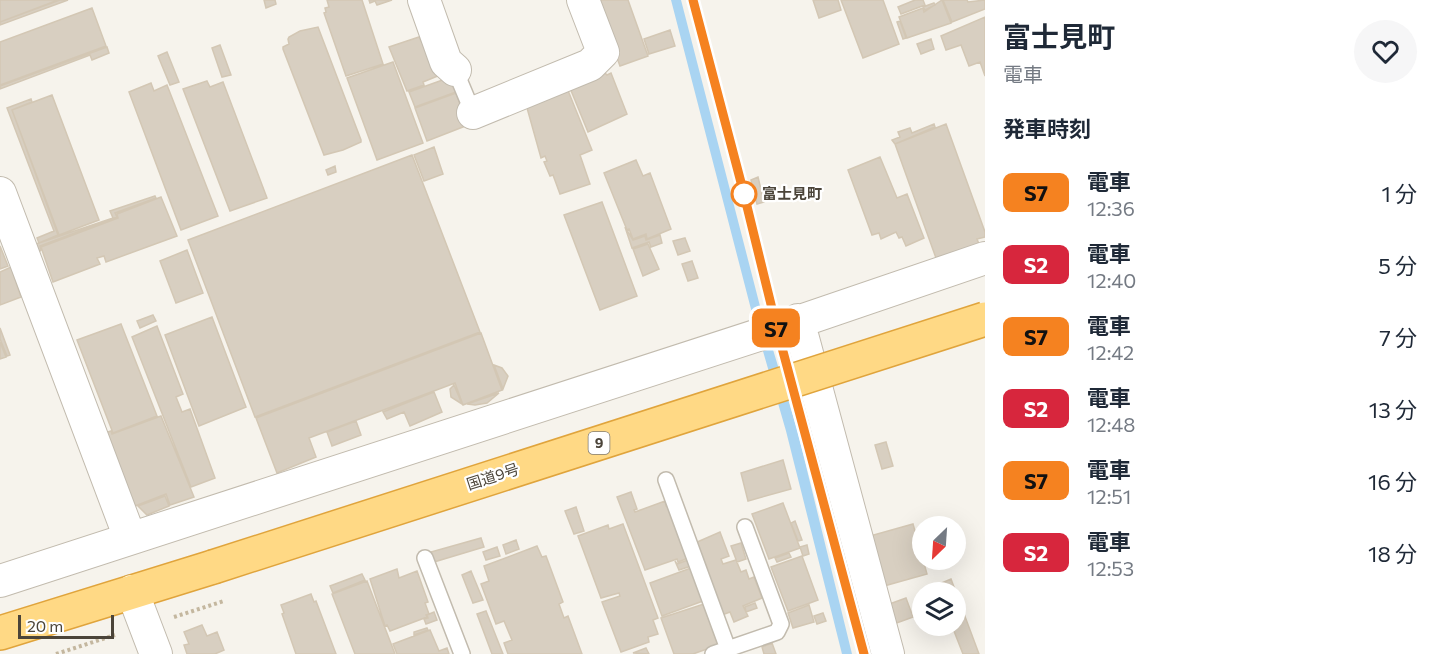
<!DOCTYPE html>
<html lang="ja">
<meta charset="utf-8">
<style>
body{margin:0;font-family:Commissioner,"Noto Sans JP",sans-serif;background:#f6f6f7;color:#1f2937;height:100vh;display:flex;flex-direction:column;font-size:22px;white-space:nowrap}
*{box-sizing:border-box;margin:0}
p{font-size:20px;color:#747a83}
.icon{flex:none;width:33px;height:33px;fill:none;stroke:currentColor;stroke-width:2;stroke-linecap:round;stroke-linejoin:round}
.map{position:relative;flex:1;overflow:hidden}
.details{display:flex;flex-direction:column;background:#fff;width:450px}
.details>*{flex:none}
.badge{padding:0 12px;border-radius:9px;font-size:21px;line-height:39px}
.needle{width:39px;rotate:205deg}
.buttons{position:absolute;left:912px;top:516px;display:grid;gap:12px}
.buttons a{display:grid;place-items:center;width:54px;height:54px;border-radius:50%;background:#fff;box-shadow:0 6px 24px #0002;font-size:30px}
.scale{position:absolute;left:18px;bottom:15px;width:96px;box-sizing:border-box;padding-left:6px;border:3px solid #4b4439;border-top:0;font-size:16px;line-height:21px;white-space:nowrap;color:#4b4439;-webkit-text-stroke:4px #fff;paint-order:stroke}
.map>.badge{position:absolute;translate:-50% -50%;box-shadow:0 0 0 3px #fff}
h2{padding:0 18px;font-size:22px;line-height:54px}
.round{display:grid;place-items:center;flex:none;width:63px;height:63px;border-radius:32px;background:#f6f6f7}
.overview{display:flex;align-items:center;justify-content:space-between;height:102px;padding:0 18px}
h1{font-size:28px;font-weight:700;line-height:45px}
ul{padding:0;list-style:none}
li{display:flex;align-items:center;gap:18px;height:72px;padding:0 18px}
li div{flex:1}
li b{display:block;font-size:22px}
li em{font-style:normal}
li .badge{min-width:66px;font-weight:700;text-align:center}
main{display:flex;flex:1;min-height:0}
.map>svg:first-child{display:block}
.water{fill:#a9d4f2}
.building{fill:#d8cfc1;stroke:#d3c7b4;stroke-width:1.5}
.lines{fill:none;stroke-linecap:round;stroke-linejoin:round}
.service-casing{stroke:#c2bbae;stroke-width:18}
.minor-casing{stroke:#c2bbae;stroke-width:34}
.trunk-casing{stroke:#e0a43c;stroke-width:36}
.path{stroke:#c4b79f;stroke-width:4;stroke-dasharray:3 3;stroke-linecap:butt}
.service{stroke:#fff;stroke-width:15}
.minor{stroke:#fff;stroke-width:32}
.trunk{stroke:#ffd985;stroke-width:33}
.rail{stroke:#9a9a9a;stroke-width:4.5;stroke-dasharray:8 8;stroke-linecap:butt}
.trunk-bridge-casing{stroke:#e0a43c;stroke-width:36;stroke-linecap:butt}
.trunk-bridge{stroke:#ffd985;stroke-width:33}
.line-casing{stroke:#fff;stroke-width:14}
.line{stroke:#f58220;stroke-width:9}
.stop-dot{fill:#fff;stroke:#f58220;stroke-width:3}
.labels{text-anchor:middle;stroke-width:4.5;stroke-linejoin:round;paint-order:stroke}
.shield{fill:#fff;stroke:#817c74;stroke-width:1.5}
.shield-label{font-size:14px;font-weight:bold;fill:#4b4439}
.stop-label{font-size:15px;font-weight:bold;fill:#4b4439;stroke:#fff;text-anchor:start}
.street-label{font-size:15px;fill:#4b4439;stroke:#fff}
</style>
<main>
<div class="map">
<svg width="985" height="654" viewBox="0 0 985 654">
<rect width="100%" height="100%" fill="#f6f3ec"/>
<path class="water" d="M671 0H681L761 310 797 429 852 654H842L786 431 752 313Z"/>
<path class="building" d="M0 0H58L0 22Z
M60 0H68L0 25V22Z
M264 0H275L276 4 266 8Z
M327 0H362L383 64 346 76 324 13 326 12 325 8 329 7Z
M369 0H392L377 5 375 1 370 3Z
M596 0H628L648 56 620 66Z
M813 0H838L841 10 819 18Z
M841 0H883L899 44 863 58Z
M915 0H923L925 5 901 14 898 7Z
M942 0 951 23 907 38 899 17 923 8 924 12Z
M943 0H967L968 2 985 0V9L952 22Z
M934 3 935 5 925 10 923 7Z
M92 8 106 46 0 85V42Z
M985 17V76L980 62 969 66 961 45 946 50 941 36Z
M900 21 906 38 903 39 897 22Z
M318 27 361 140V142L343 150 324 155 283 49V47L289 44 288 39 289 37 300 31Z
M670 30 675 46 649 54 644 39Z
M419 37 421 41 426 39 440 75 423 82 424 85 407 91 389 47Z
M931 39 934 49 921 54 917 44Z
M220 45 231 75 222 77 212 48Z
M107 47 109 53 92 60 90 55 0 89V86Z
M167 52 179 82 170 85 158 56Z
M393 62 423 143 377 160 347 78Z
M602 70 607 75 611 73 627 114 588 132 570 88Z
M451 77 456 92 415 107 409 92Z
M207 81 210 87 223 82 267 198 230 211 183 89Z
M151 83 154 91 167 85 218 216 181 230 129 92Z
M567 88 592 150 580 155 590 184 560 194 553 175 550 176 544 162 547 161 545 156 541 158 527 108Z
M456 93 468 125 427 141 415 108Z
M52 95 99 220 59 235 12 110Z
M31 99 32 102 12 110 58 235 39 243 37 238 54 231 7 108Z
M934 124 935 127 895 144 892 140 900 137 898 132 910 128 912 133Z
M946 124 985 232V237L977 239 979 244 936 258 895 144Z
M434 147 443 174 424 181 414 155Z
M412 155 480 332 255 417 188 240Z
M880 157 897 198 907 194 924 238 906 246 902 237 899 238 896 232 881 239 879 233 872 235 848 170Z
M636 160 643 176 650 173 671 229 647 239 646 234 633 239 629 229 627 230 604 173Z
M335 166 336 172 328 175 326 170Z
M758 177 764 202 757 204 751 180Z
M155 196 156 198 115 213 117 217 40 246 41 250 39 252 36 244 113 218 110 211Z
M161 197 177 236 106 262 104 256 97 258 100 264 53 282 41 247 118 218 117 214Z
M602 202 637 296 600 310 564 215Z
M625 227 633 240 645 236 646 240 660 235 662 243 651 247 649 242 632 248Z
M685 238 690 251 678 255 673 241Z
M648 244 659 269 643 276 633 249Z
M0 246 8 266 0 269Z
M187 250 203 293 176 303 160 261Z
M692 261 698 278 688 281 682 264Z
M11 267 21 297 0 305V272Z
M153 315 156 321 140 328 137 321Z
M212 317 246 407 199 426 165 335Z
M121 324 157 416 113 433 77 340Z
M157 326 183 394 176 397 182 412 190 409 215 478 191 487 132 337Z
M0 328 10 355 7 356 0 339Z
M481 333 502 390 463 405 455 383 309 438 316 457 277 473 256 418Z
M0 342 6 357 0 359Z
M494 365 502 368 508 376 503 389Z
M454 385 462 404 451 397 450 389Z
M434 392 442 412 410 426 404 412 387 419 383 412Z
M499 393 487 403 475 405 467 404Z
M161 416 194 497 170 505 166 494 135 506 105 433 111 431 112 434Z
M356 421 361 435 332 446 327 432Z
M886 442 893 466 882 469 875 445Z
M783 460 791 489 748 501 741 473Z
M631 492 637 509 634 510 635 512 665 501 666 506 669 505 688 558 678 562 677 559 645 570 617 497Z
M165 496 169 506 147 515 138 506Z
M783 503 800 548 769 559 752 514Z
M576 507 584 531 574 534 565 511Z
M795 521 802 540 798 541 791 523Z
M623 524 658 618 653 620 658 634 648 637 649 642 621 652 602 602 620 596 619 593 601 598 578 536 608 525 609 529Z
M913 524 927 574 884 586 870 536Z
M720 532 729 556 721 559 723 564 736 560 741 572 746 570 749 579 754 577 762 598 743 606 748 616 734 622 730 612 722 615 695 543Z
M481 538 484 547 434 562 431 552Z
M516 540 519 549 506 554 503 545Z
M741 543 746 559 737 562 731 546Z
M807 545 809 554 803 556 800 547Z
M537 546 542 557 546 556 563 602 559 604 564 618 568 616 582 654H508L504 643 512 640 504 621 496 624 481 584 489 581 484 566Z
M497 547 500 556 486 560 483 552Z
M789 553 791 557 777 562 775 558Z
M802 556 818 600 788 611 771 567Z
M688 560 691 566 679 570 675 561 677 564Z
M691 568 703 601 662 616 650 583Z
M397 569 399 578 417 571 428 602 425 603 429 614 426 615 427 617 390 631 387 625 385 626 370 579Z
M471 571 483 600 473 603 462 575Z
M362 574 365 580 333 593 330 586Z
M951 579 979 654H963L952 626H956V592H940L937 585Z
M367 581 395 654H355L332 594Z
M311 594 314 602 316 601 336 654H296L282 614 284 613 281 605Z
M906 598 913 617 891 625 884 606Z
M755 603 757 608 746 612 745 607Z
M704 604 718 645 693 654H674L661 618Z
M809 605 814 622 793 628 788 613Z
M486 611 503 654H492L477 614Z
M434 612 437 620 426 624 424 619 428 618 427 615Z
M823 613 826 621 817 624 814 616Z
M202 625 207 636 217 632 224 650 215 654H187L184 645 189 644 184 632Z
M427 628 428 630 414 635V632Z
M430 630 439 651 447 648 449 654H397L393 644Z
M772 643 776 654H764L762 647Z
M646 648 649 654 633 653Z"/>
<g class="lines">
<g class="service-casing">
<path id="service" d="M455 70 473 113
M666 480 728 649
M425 558 462 654
M713 654 777 632 781 624 745 527"/>
</g>
<g class="minor-casing">
<path id="minor" d="M424 0 446 62 455 70
M473 113 590 65 603 52 583 0
M0 193 130 538
M798 320 888 654
M0 581 777 329 985 258
M132 591 156 654"/>
</g>
<g class="trunk-casing">
<path id="trunk" d="M0 633 213 567"/>
</g>
<path class="path" d="M174 617 224 601
M56 654 115 635"/>
<use href="#service" class="service"/>
<use href="#minor" class="minor"/>
<use href="#trunk" class="trunk"/>
<path class="rail" d="M693 0 743 190 777 329 864 654"/>
<g class="trunk-bridge-casing">
<path id="trunk-bridge" d="M213 567 985 319"/>
</g>
<use href="#trunk-bridge" class="trunk-bridge"/>
</g>
<g class="lines">
<g class="line-casing">
<path id="line" d="M693 0 743 190 777 329 864 654"/>
</g>
<use href="#line" class="line"/>
</g>
<circle class="stop-dot" cx="744" cy="194" r="12"/>
<g class="labels">
<rect class="shield" x="588.5" y="432" width="21" height="22" rx="4.5"/>
<g class="shield-label">
<text x="599" y="448">9</text>
</g>
<g class="stop-label">
<text x="762" y="199">富士見町</text>
</g>
<g class="street-label">
<text transform="translate(493 477) rotate(-18)" y="5">国道9号</text>
</g>
</g>
</svg>
<div class="buttons">
<a><svg class="needle" viewBox="-14 -14 28 28"><path d="M0-13l5 13h-10z" fill="#e53935"/><path d="M0 13l5-13h-10z" fill="#747a83"/></svg></a>
<a><svg class="icon" aria-label="layers" viewBox="0 0 24 24"><path d="M12 4l9 5-9 5-9-5zM3 14l9 5 9-5"/></svg></a>
</div>
<div class="scale">20 m</div>
<b class="badge" style="left:776px;top:328px;background:#f58220;color:#111">S7</b>
</div>
<section class="details">
<div class="overview"><div><h1>富士見町</h1><p>電車</p></div><a class="round"><svg class="icon" aria-label="heart" viewBox="0 0 24 24"><path d="M12 20l-8-8c-3-5 5-10 8-4 3-6 11-1 8 4z"/></svg></a></div>
<h2>発車時刻</h2>
<ul>
<li><span class="badge" style="background:#f58220;color:#111">S7</span><div><b>電車</b><p>12:36</p></div><em>1 分</em></li>
<li><span class="badge" style="background:#d7263d;color:#fff">S2</span><div><b>電車</b><p>12:40</p></div><em>5 分</em></li>
<li><span class="badge" style="background:#f58220;color:#111">S7</span><div><b>電車</b><p>12:42</p></div><em>7 分</em></li>
<li><span class="badge" style="background:#d7263d;color:#fff">S2</span><div><b>電車</b><p>12:48</p></div><em>13 分</em></li>
<li><span class="badge" style="background:#f58220;color:#111">S7</span><div><b>電車</b><p>12:51</p></div><em>16 分</em></li>
<li><span class="badge" style="background:#d7263d;color:#fff">S2</span><div><b>電車</b><p>12:53</p></div><em>18 分</em></li>
</ul>
</section>
</main>
